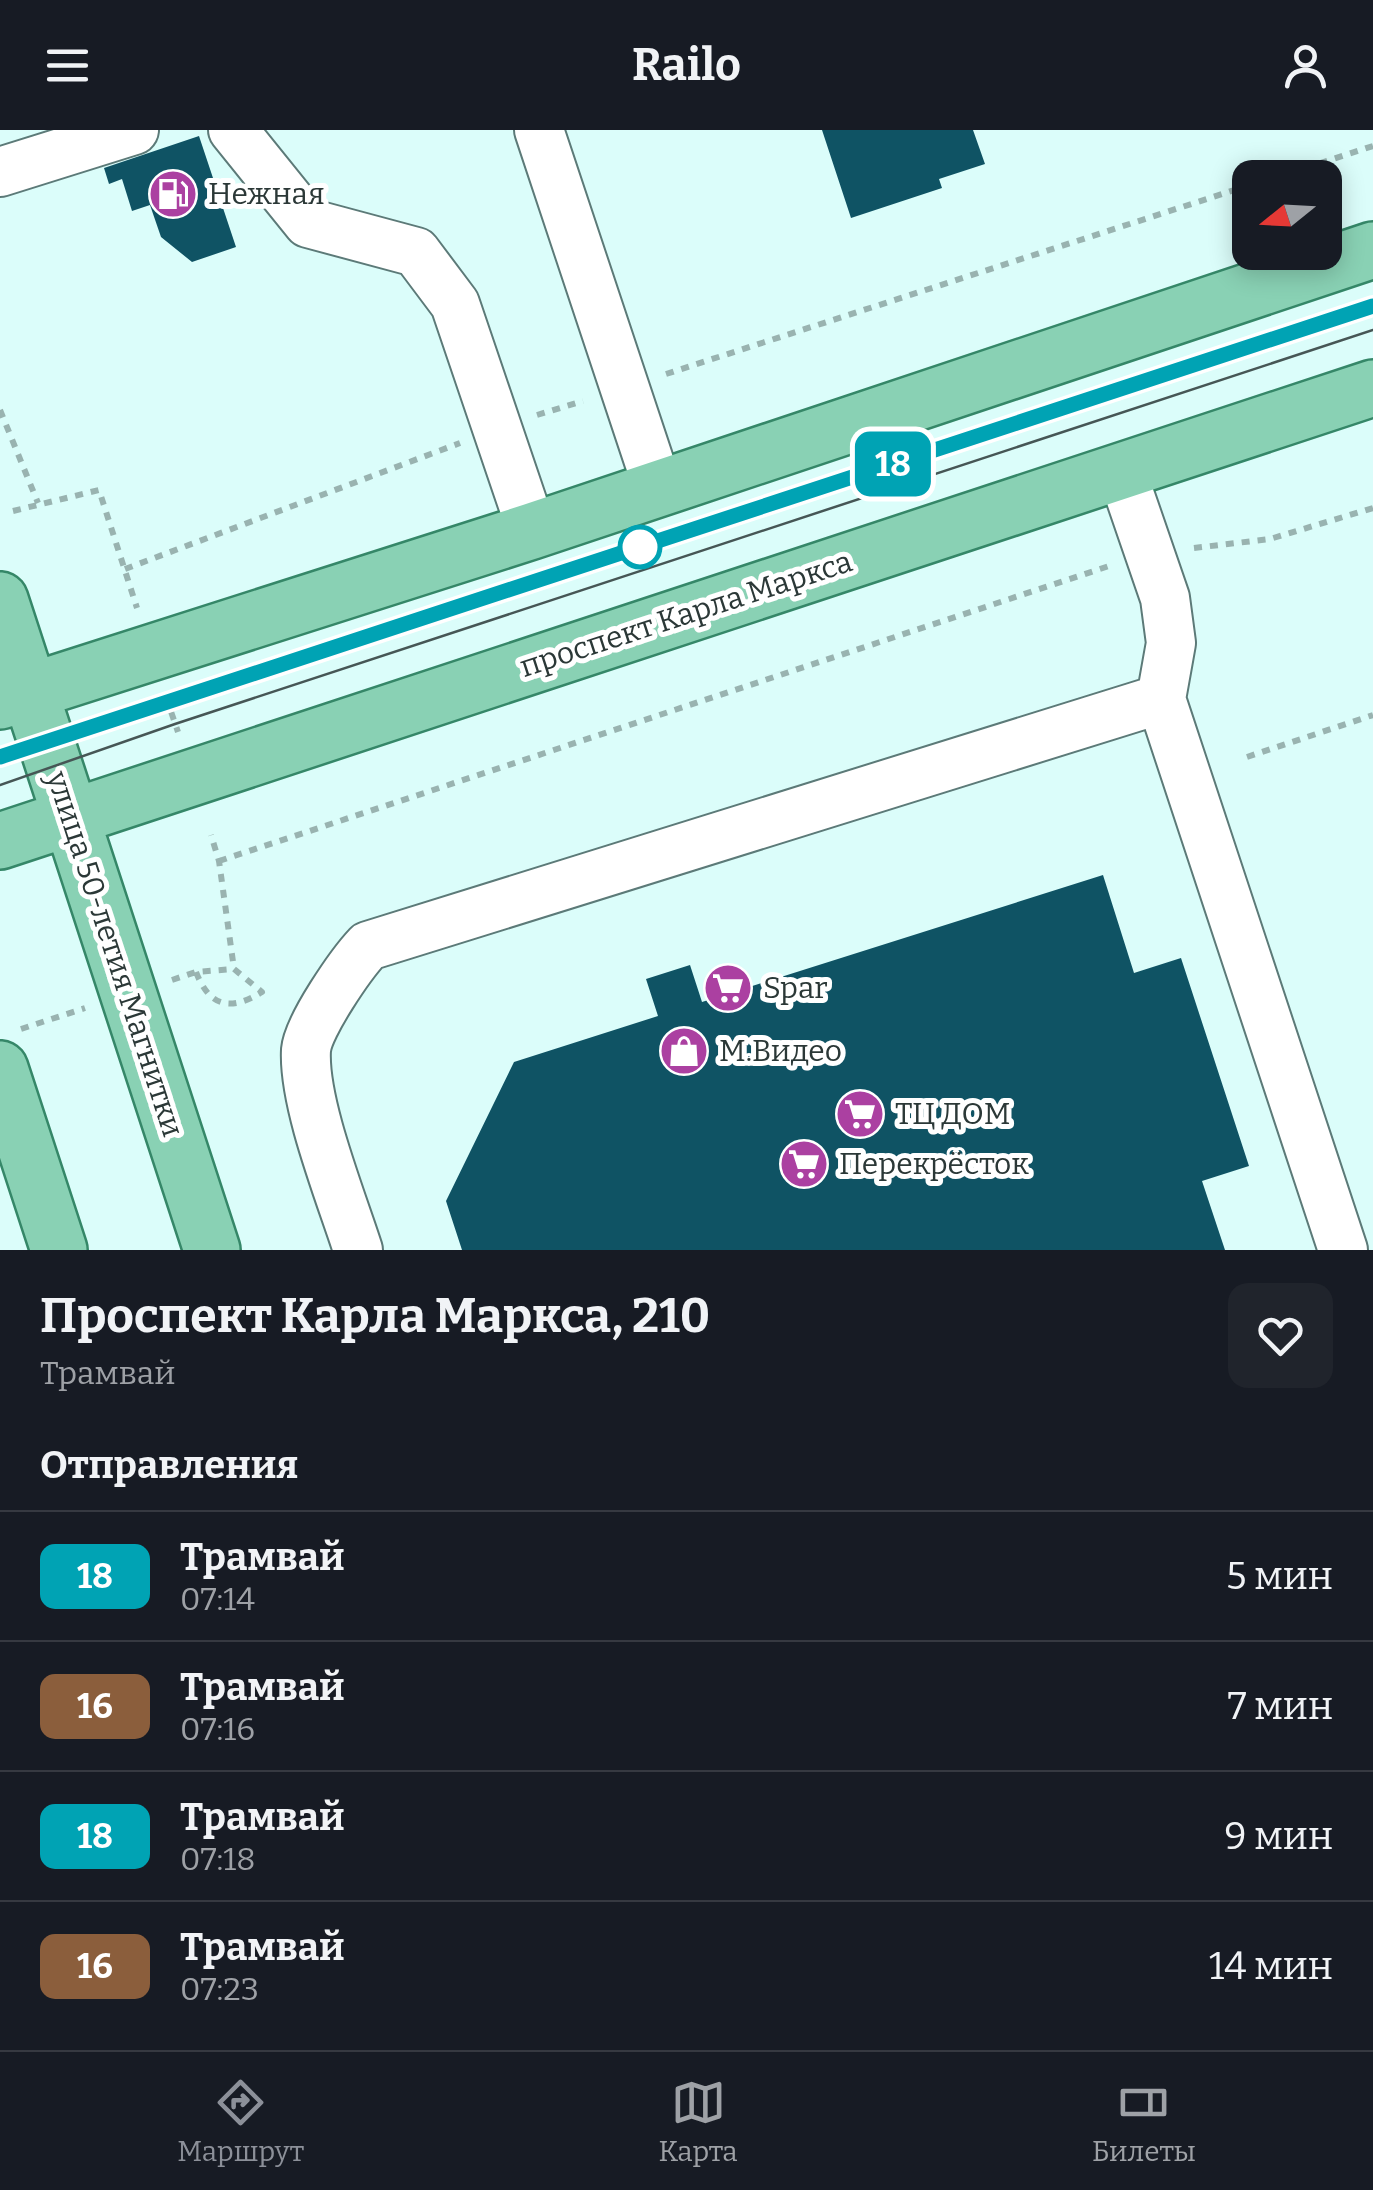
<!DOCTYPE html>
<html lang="ru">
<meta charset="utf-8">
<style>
body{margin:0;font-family:Bitter,serif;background:#20242c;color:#f1f3f6;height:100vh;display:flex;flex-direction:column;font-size:38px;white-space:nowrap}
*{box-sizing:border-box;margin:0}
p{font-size:32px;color:#9ea1a6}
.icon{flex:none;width:55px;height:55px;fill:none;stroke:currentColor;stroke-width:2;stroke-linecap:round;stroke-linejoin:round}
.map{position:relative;height:1120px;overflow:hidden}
.drawer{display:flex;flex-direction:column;background:#171b24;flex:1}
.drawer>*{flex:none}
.badge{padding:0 20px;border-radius:15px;font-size:35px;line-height:65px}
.needle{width:65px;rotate:252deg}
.tools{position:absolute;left:1232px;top:30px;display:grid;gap:20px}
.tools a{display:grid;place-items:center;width:110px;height:110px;border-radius:20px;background:#171b24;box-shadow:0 5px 25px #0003;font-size:50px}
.map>.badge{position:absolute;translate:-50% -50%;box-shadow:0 0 0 5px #fff}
h2{padding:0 40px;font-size:38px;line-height:90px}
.round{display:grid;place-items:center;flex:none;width:105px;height:105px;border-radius:20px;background:#20242c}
.summary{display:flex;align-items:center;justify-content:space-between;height:170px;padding:0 40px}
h1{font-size:48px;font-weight:700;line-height:75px}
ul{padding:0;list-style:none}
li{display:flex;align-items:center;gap:30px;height:130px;padding:0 40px;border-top:2px solid #363941}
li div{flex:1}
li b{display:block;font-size:38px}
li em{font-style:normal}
li .badge{min-width:110px;font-weight:700;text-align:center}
header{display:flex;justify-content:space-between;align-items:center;height:130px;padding:0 40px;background:#171b24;font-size:45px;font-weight:700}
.menu{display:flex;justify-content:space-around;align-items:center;height:140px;border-top:2px solid #363941;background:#171b24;font-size:28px;color:#9ea1a6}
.menu a{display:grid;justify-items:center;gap:5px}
.menu .on{color:#8c9099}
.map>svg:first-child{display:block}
.building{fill:#0f5364}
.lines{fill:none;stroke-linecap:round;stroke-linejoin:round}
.minor-casing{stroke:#5c7a78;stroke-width:52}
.major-casing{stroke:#358768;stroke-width:60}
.path{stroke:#99b3b0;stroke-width:6;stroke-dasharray:8 8;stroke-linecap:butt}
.minor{stroke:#fff;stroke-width:48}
.major{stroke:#89d1b4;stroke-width:55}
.tram{stroke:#465655;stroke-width:2.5}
.line-casing{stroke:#fff;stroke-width:22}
.line{stroke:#00a3b4;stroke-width:15}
.stop-dot{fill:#fff;stroke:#00a3b4;stroke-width:5}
.labels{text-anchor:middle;stroke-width:10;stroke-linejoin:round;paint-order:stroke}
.poi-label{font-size:30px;fill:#2b3837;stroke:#fff;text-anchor:start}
.street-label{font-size:30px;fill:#2b3837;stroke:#fff}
</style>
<header><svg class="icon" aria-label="menu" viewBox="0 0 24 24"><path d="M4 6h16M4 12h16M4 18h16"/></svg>Railo<svg class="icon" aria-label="person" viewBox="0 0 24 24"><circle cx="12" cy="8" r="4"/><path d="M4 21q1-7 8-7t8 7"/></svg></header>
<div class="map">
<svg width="1373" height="1120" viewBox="0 0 1373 1120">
<rect width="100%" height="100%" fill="#dbfdfa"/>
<path class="building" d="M822 0H973L985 34 939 49 942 58 851 88Z
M199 6 236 117 192 132 161 107 150 75 132 81 122 49 109 54 104 38Z
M1103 745 1134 843 1181 828 1249 1036 1202 1051 1225 1120H462L446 1071 514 932 658 886 646 849 690 835 702 872Z"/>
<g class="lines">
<g class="minor-casing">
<path id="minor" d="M233 0 308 93 416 122 455 174 532 401
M539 0 658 358
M0 42 134 0
M1161 569 1343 1120
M358 1120C341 1067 303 973 306 920 308 896 351 834 368 816L1161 569 1171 513 1165 468 1121 340"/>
</g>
<g class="major-casing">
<path id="major" d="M0 470 212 1120
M0 571 532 401 1373 120
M0 711 1373 258
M0 939 59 1120"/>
</g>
<path class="path" d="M1274 48 1373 16
M666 244 1250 55
M0 280 38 373
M537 285 583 271
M13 381 99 360 137 478
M1194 418 1270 409 1373 378
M125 439 460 313
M166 567 178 602
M1247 627 1373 585
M219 731 1109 436
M196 842C210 878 231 881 262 862L234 839 219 731 211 705
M172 850 196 842 234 839
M21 899 85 878"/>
<use href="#minor" class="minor"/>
<use href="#major" class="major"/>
<path class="tram" d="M0 627 1373 176
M0 655 175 594 1373 200"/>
</g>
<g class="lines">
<g class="line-casing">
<path id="line" d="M0 627 1373 176"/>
</g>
<use href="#line" class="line"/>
</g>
<defs>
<g id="fuel-disc" transform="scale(2.5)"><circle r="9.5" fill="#ab40a1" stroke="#fff"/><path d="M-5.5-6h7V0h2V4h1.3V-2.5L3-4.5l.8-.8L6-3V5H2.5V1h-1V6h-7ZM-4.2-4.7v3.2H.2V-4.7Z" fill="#fff"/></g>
<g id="supermarket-disc" transform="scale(2.5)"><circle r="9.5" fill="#ab40a1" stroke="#fff"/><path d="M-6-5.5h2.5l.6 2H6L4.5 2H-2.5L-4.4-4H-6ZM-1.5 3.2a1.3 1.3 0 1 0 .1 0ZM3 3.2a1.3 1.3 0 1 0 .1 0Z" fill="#fff"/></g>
<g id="shop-disc" transform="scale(2.5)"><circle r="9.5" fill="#ab40a1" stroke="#fff"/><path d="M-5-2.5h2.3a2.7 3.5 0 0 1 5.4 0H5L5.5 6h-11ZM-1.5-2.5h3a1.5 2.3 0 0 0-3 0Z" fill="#fff"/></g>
</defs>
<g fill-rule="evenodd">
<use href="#fuel-disc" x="173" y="64"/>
<use href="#supermarket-disc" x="728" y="858"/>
<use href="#shop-disc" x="684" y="921"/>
<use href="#supermarket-disc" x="860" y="984"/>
<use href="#supermarket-disc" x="804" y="1034"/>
</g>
<circle class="stop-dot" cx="640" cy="417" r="20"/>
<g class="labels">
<g class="poi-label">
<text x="208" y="74">Нежная</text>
<text x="763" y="868">Spar</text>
<text x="719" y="931">М.Видео</text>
<text x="895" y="994">ТЦ ДОМ</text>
<text x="839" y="1044">Перекрёсток</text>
</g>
<g class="street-label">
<text transform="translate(686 484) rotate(-18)" y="10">проспект Карла Маркса</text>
<text transform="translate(115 824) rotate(72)" y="10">улица 50-летия Магнитки</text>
</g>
</g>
</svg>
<div class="tools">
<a><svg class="needle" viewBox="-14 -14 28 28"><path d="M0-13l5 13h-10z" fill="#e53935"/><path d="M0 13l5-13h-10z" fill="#9ea1a6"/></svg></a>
</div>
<b class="badge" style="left:893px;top:334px;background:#00a3b4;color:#fff">18</b>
</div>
<section class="drawer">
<div class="summary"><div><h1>Проспект Карла Маркса, 210</h1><p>Трамвай</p></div><a class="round"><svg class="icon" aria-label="heart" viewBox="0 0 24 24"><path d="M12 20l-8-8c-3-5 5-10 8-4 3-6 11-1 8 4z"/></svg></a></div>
<h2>Отправления</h2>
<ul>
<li><span class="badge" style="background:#00a3b4;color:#fff">18</span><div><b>Трамвай</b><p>07:14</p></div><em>5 мин</em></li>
<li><span class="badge" style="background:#8b5e3c;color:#fff">16</span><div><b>Трамвай</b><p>07:16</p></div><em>7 мин</em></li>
<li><span class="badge" style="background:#00a3b4;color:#fff">18</span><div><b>Трамвай</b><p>07:18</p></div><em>9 мин</em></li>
<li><span class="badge" style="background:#8b5e3c;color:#fff">16</span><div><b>Трамвай</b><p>07:23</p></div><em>14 мин</em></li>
</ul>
</section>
<nav class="menu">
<a class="on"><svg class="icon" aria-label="directions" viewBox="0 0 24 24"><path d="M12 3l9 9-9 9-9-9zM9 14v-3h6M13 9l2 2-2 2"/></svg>Маршрут</a>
<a><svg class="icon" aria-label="map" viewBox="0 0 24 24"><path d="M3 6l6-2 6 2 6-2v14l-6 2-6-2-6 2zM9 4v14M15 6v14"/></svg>Карта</a>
<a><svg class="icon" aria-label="tickets" viewBox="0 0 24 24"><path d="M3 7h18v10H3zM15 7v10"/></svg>Билеты</a>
</nav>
